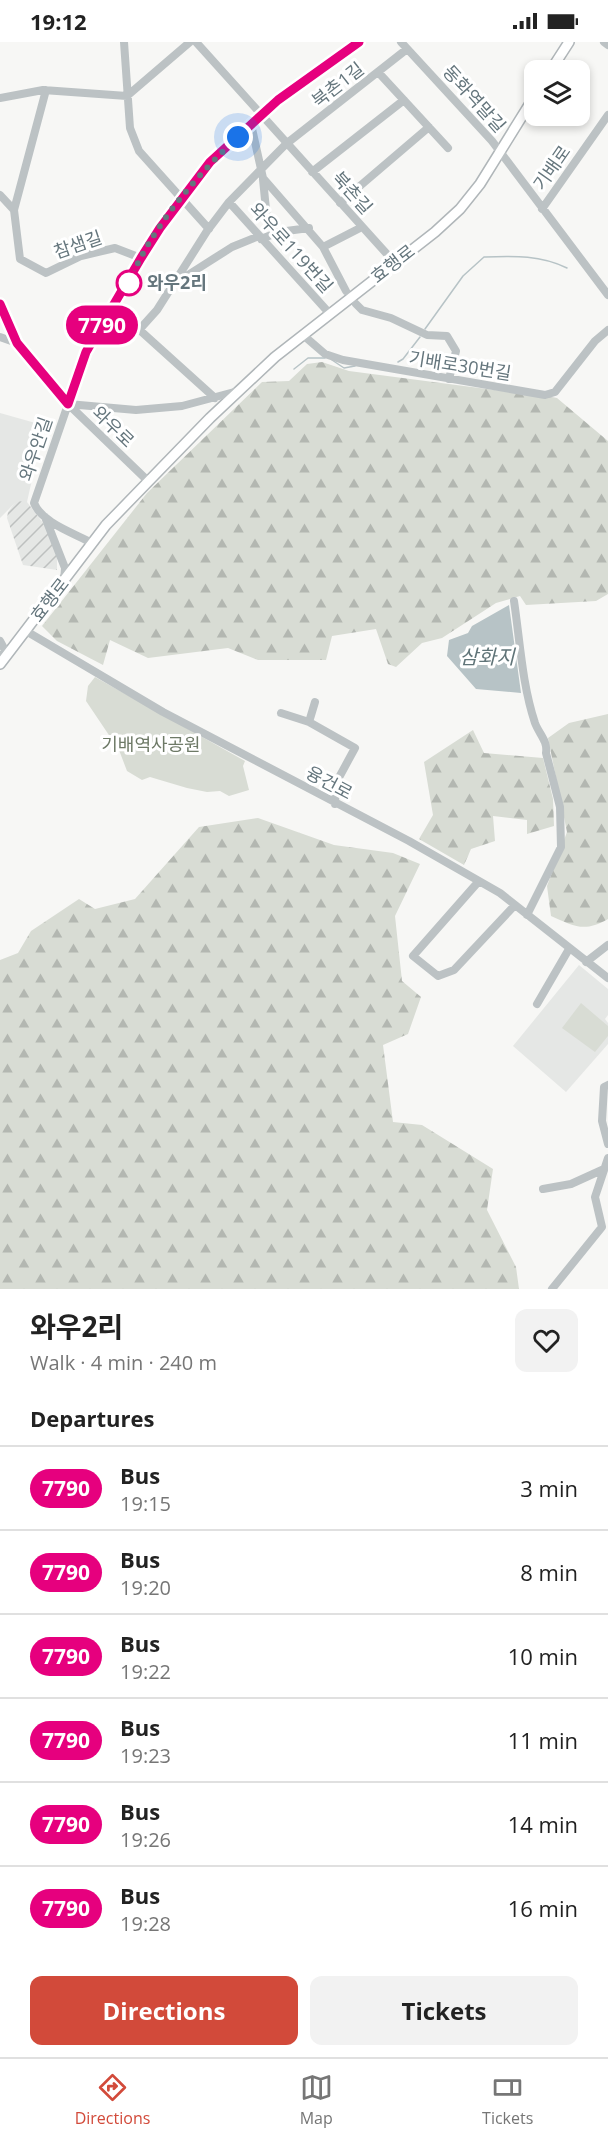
<!DOCTYPE html>
<meta charset="utf-8">
<style>
body{margin:0;font-family:"Open Sans","Noto Sans KR",sans-serif;background:#f2f2f2;color:#222;height:100vh;display:flex;flex-direction:column;font-size:22px;white-space:nowrap}
*{box-sizing:border-box;margin:0}
p{font-size:20px;color:#767676}
.icon{flex:none;width:33px;height:33px;fill:none;stroke:currentColor;stroke-width:2;stroke-linecap:round;stroke-linejoin:round}
.map{position:relative;height:1247px;overflow:hidden}
.details{display:flex;flex-direction:column;background:#fff;flex:1}
.details>*{flex:none}
.badge{padding:0 12px;border-radius:20px;font-size:21px;line-height:39px}
.controls{position:absolute;left:524px;top:18px;display:grid;gap:12px}
.controls a{display:grid;place-items:center;width:66px;height:66px;border-radius:12px;background:#fff;box-shadow:0 3px 9px #0003;font-size:30px}
.you{position:absolute;width:30px;height:30px;margin:-15px;border:4px solid #fff;border-radius:50%;background:#1a73e8;box-shadow:0 0 0 9px #1a73e833}
.map>.badge{position:absolute;translate:-50% -50%;box-shadow:0 0 0 3px #fff}
h2{padding:0 30px;font-size:22px;line-height:54px}
.round{display:grid;place-items:center;flex:none;width:63px;height:63px;border-radius:12px;background:#f2f2f2}
.headline{display:flex;align-items:center;justify-content:space-between;height:102px;padding:0 30px}
h1{font-size:28px;font-weight:700;line-height:45px}
.primary-button{display:flex;gap:12px;margin-top:auto;padding:12px 30px}
.primary-button a{flex:1;height:69px;border-radius:12px;background:#d24a3a;color:#fff;font-size:24px;font-weight:700;line-height:69px;text-align:center}
.primary-button a+a{background:#f2f2f2;color:#222}
ul{padding:0;list-style:none}
li{display:flex;align-items:center;gap:18px;height:84px;padding:0 30px;border-top:2px solid #e0e0e0}
li div{flex:1}
li b{display:block;font-size:22px}
li em{font-style:normal}
li .badge{min-width:66px;font-weight:700;text-align:center}
.status{display:flex;justify-content:space-between;align-items:center;height:42px;padding:0 30px;background:#fff;direction:ltr}
.status svg{height:16px;fill:currentColor}
.dock{display:flex;justify-content:space-around;align-items:center;height:84px;border-top:2px solid #e0e0e0;background:#fff;font-size:16px;color:#767676}
.dock a{display:grid;justify-items:center;gap:3px}
.dock .current{color:#d24a3a}
.map>svg:first-child{display:block}
.built{fill:#e5e7e5}
.industrial{fill:url(#industrial-furrows)}
.green{fill:#d8dcd4}
.forest{fill:url(#forest-firs)}
.water{fill:#b7c3c6}
.lines{fill:none;stroke-linecap:round;stroke-linejoin:round}
.stream{stroke:#b7c3c6;stroke-width:1.5}
.major-casing{stroke:#b0b6b9;stroke-width:12}
.minor{stroke:#bcc2c4;stroke-width:8}
.major{stroke:#fff;stroke-width:9}
.line-casing{stroke:#fff;stroke-width:14}
.line{stroke:#e6007e;stroke-width:9}
.walk{stroke:#65767d;stroke-width:6;stroke-dasharray:0 10.8}
.stop-dot{fill:#fff;stroke:#e6007e;stroke-width:3}
.labels{text-anchor:middle;stroke-width:6;stroke-linejoin:round;paint-order:stroke}
.street-label{font-size:18px;fill:#65767d;stroke:#fff}
.stop-label{font-size:18px;font-weight:bold;fill:#65767d;stroke:#fff;text-anchor:start}
.park-label{font-size:18px;fill:#6e7a67;stroke:#fff}
.water-label{font-size:20px;font-style:italic;fill:#607478;stroke:#fff}
</style>
<div class="status"><b>19:12</b><svg viewBox="0 0 49 12"><path d="M0 12V9h3v3zM5 12V6h3v6zM10 12V3h3v9zM15 12V0h3v12zM26 1h20v11H26zM47 4h2v5h-2z"/></svg></div>
<div class="map">
<svg width="608" height="1247" viewBox="0 0 608 1247">
<defs>
<pattern id="industrial-furrows" width="10" height="10" patternUnits="userSpaceOnUse" patternTransform="scale(1.5)"><rect width="10" height="10" fill="#e5e7e5"/><path d="M-1 1l2-2M0 10L10 0M9 11l2-2" fill="none" stroke="#bdc0bf"/></pattern>
<pattern id="forest-firs" width="22" height="20" patternUnits="userSpaceOnUse" patternTransform="scale(1.5)"><rect width="22" height="20" fill="#d8dcd4"/><path d="M5 1l3.5 6h-7zM16 11l3.5 6h-7z" fill="#b3b7b1"/></pattern>
</defs>
<rect width="100%" height="100%" fill="#f7f7f5"/>
<path class="built" d="M0 371 39 382 42 392 27 460H16L0 476Z
M579 923 608 947V973L605 977 608 981V1002L566 1050 513 1004Z"/>
<path class="industrial" d="M16 459 27 460 47 486 57 513V528L23 523 7 476 8 470Z"/>
<path class="green" d="M95 635 245 719 243 724 249 748 229 754 220 749 207 750 187 746 150 735 142 738 127 729 119 708 86 659 88 644Z
M581 961 608 984V994L595 1010 562 986Z"/>
<path class="forest" d="M322 320 349 329 557 356 608 399V552L596 559 526 563 520 554 496 561 442 596 422 601 396 625 388 622 376 587 332 594 326 618H258L228 606 148 616 110 598 103 623 57 599 42 584 147 451 262 340 289 339 307 322Z
M608 672V877C584 891 574 884 551 874L547 844 567 790 548 696 569 681Z
M473 688 484 711 543 716 553 757 554 784 527 792V778L493 774 495 799 471 807 464 823 419 797 433 773 424 720Z
M258 776 334 803 393 811 420 822 395 874 402 939 421 955 408 992 383 1003 393 1080 422 1083 493 1127 487 1168 516 1225 519 1247H0V918L18 911 31 889 79 857 95 867 135 857 199 785Z"/>
<path class="water" d="M509 563 521 651 476 647 447 614 449 598 468 591 472 584Z"/>
<g class="lines">
<path class="stream" d="M425 287 463 234 484 215C515 214 540 213 567 226
M332 318 344 326 355 324
M398 320 403 317 420 295
M294 327 308 316H325"/>
<g class="major-casing">
<path id="major" d="M551 28 569 0
M0 622 106 483 210 376 275 315 435 190 460 167 480 142 534 55"/>
</g>
<path class="minor" d="M124 0 130 86 139 109 209 187
M196 0 395 221
M401 0 492 99 608 253
M604 0 608 3
M378 30 448 106
M46 48 14 168 20 217 46 231 81 214 115 206 141 216
M0 56 43 48 127 54 190 0
M251 82 263 136 323 205 346 249
M312 130 404 58
M263 137 267 178 276 191
M0 153 14 168
M340 161 429 85
M542 167 608 73
M261 197 279 190 309 186
M323 205 362 185
M177 240 232 205 259 194
M0 262 17 301 68 362 148 439
M356 262 362 268 391 276 427 293 447 294 456 309 449 337
M113 264 215 356
M330 272 229 160 286 102 407 7
M139 288 157 268 207 189 229 160
M303 293 325 312 343 318 545 353 555 350 595 299 608 288
M0 295 17 301
M68 362 136 368 182 364 238 349
M45 475 65 526 64 539
M92 501C74 491 42 481 34 461L86 310 160 186 210 120 278 58 359 0
M514 559C520 599 522 642 535 681 539 692 548 699 546 711L560 765 561 805 527 873
M26 589 163 670 409 799 500 851 608 936
M0 599 7 612 0 613
M281 671 309 680 355 706 336 741 335 762
M309 680 315 660
M479 839 413 914 438 934 454 928 515 863
M586 920 608 903
M537 962 569 907
M608 1043 604 1045 602 1079 608 1102
M543 1147 571 1142 604 1127
M552 1247 602 1185 595 1155 608 1116"/>
<use href="#major" class="major"/>
</g>
<g class="lines">
<g class="line-casing">
<path id="line" d="M0 262 17 301 68 362 86 310 141 216 160 186 210 120 278 58 359 0"/>
</g>
<use href="#line" class="line"/>
<path class="walk" d="M129 241C151 186 195 135 238 95"/>
</g>
<circle class="stop-dot" cx="129" cy="241" r="12"/>
<g class="labels">
<g class="street-label">
<text transform="translate(338 43) rotate(-38)" y="6">북촌1길</text>
<text transform="translate(474 57) rotate(48)" y="6">동화역말길</text>
<text transform="translate(552 126) rotate(-55)" y="6">기배로</text>
<text transform="translate(352 151) rotate(48)" y="6">북촌길</text>
<text transform="translate(78 203) rotate(-19)" y="6">참샘길</text>
<text transform="translate(291 206) rotate(48)" y="6">와우로119번길</text>
<text transform="translate(393 222) rotate(-38)" y="6">효행로</text>
<text transform="translate(460 324) rotate(9)" y="6">기배로30번길</text>
<text transform="translate(113 385) rotate(44)" y="6">와우로</text>
<text transform="translate(36 407) rotate(-71)" y="6">와우안길</text>
<text transform="translate(50 558) rotate(-52)" y="6">효행로</text>
<text transform="translate(329 741) rotate(28)" y="6">융건로</text>
</g>
<g class="stop-label">
<text x="147" y="247">와우2리</text>
</g>
<g class="park-label">
<text x="151" y="709">기배역사공원</text>
</g>
<g class="water-label">
<text x="487" y="622">삼화지</text>
</g>
</g>
</svg>
<div class="controls">
<a><svg class="icon" aria-label="layers" viewBox="0 0 24 24"><path d="M12 4l9 5-9 5-9-5zM3 14l9 5 9-5"/></svg></a>
</div>
<div class="you" style="left:238px;top:95px"></div>
<b class="badge" style="left:102px;top:283px;background:#e6007e;color:#fff">7790</b>
</div>
<section class="details">
<div class="headline"><div><h1>와우2리</h1><p>Walk · 4 min · 240 m</p></div><a class="round"><svg class="icon" aria-label="heart" viewBox="0 0 24 24"><path d="M12 20l-8-8c-3-5 5-10 8-4 3-6 11-1 8 4z"/></svg></a></div>
<h2>Departures</h2>
<ul>
<li><span class="badge" style="background:#e6007e;color:#fff">7790</span><div><b>Bus</b><p>19:15</p></div><em>3 min</em></li>
<li><span class="badge" style="background:#e6007e;color:#fff">7790</span><div><b>Bus</b><p>19:20</p></div><em>8 min</em></li>
<li><span class="badge" style="background:#e6007e;color:#fff">7790</span><div><b>Bus</b><p>19:22</p></div><em>10 min</em></li>
<li><span class="badge" style="background:#e6007e;color:#fff">7790</span><div><b>Bus</b><p>19:23</p></div><em>11 min</em></li>
<li><span class="badge" style="background:#e6007e;color:#fff">7790</span><div><b>Bus</b><p>19:26</p></div><em>14 min</em></li>
<li><span class="badge" style="background:#e6007e;color:#fff">7790</span><div><b>Bus</b><p>19:28</p></div><em>16 min</em></li>
</ul>
<div class="primary-button"><a>Directions</a><a>Tickets</a></div>
</section>
<nav class="dock">
<a class="current"><svg class="icon" aria-label="directions" viewBox="0 0 24 24"><path d="M12 3l9 9-9 9-9-9zM9 14v-3h6M13 9l2 2-2 2"/></svg>Directions</a>
<a><svg class="icon" aria-label="map" viewBox="0 0 24 24"><path d="M3 6l6-2 6 2 6-2v14l-6 2-6-2-6 2zM9 4v14M15 6v14"/></svg>Map</a>
<a><svg class="icon" aria-label="tickets" viewBox="0 0 24 24"><path d="M3 7h18v10H3zM15 7v10"/></svg>Tickets</a>
</nav>
